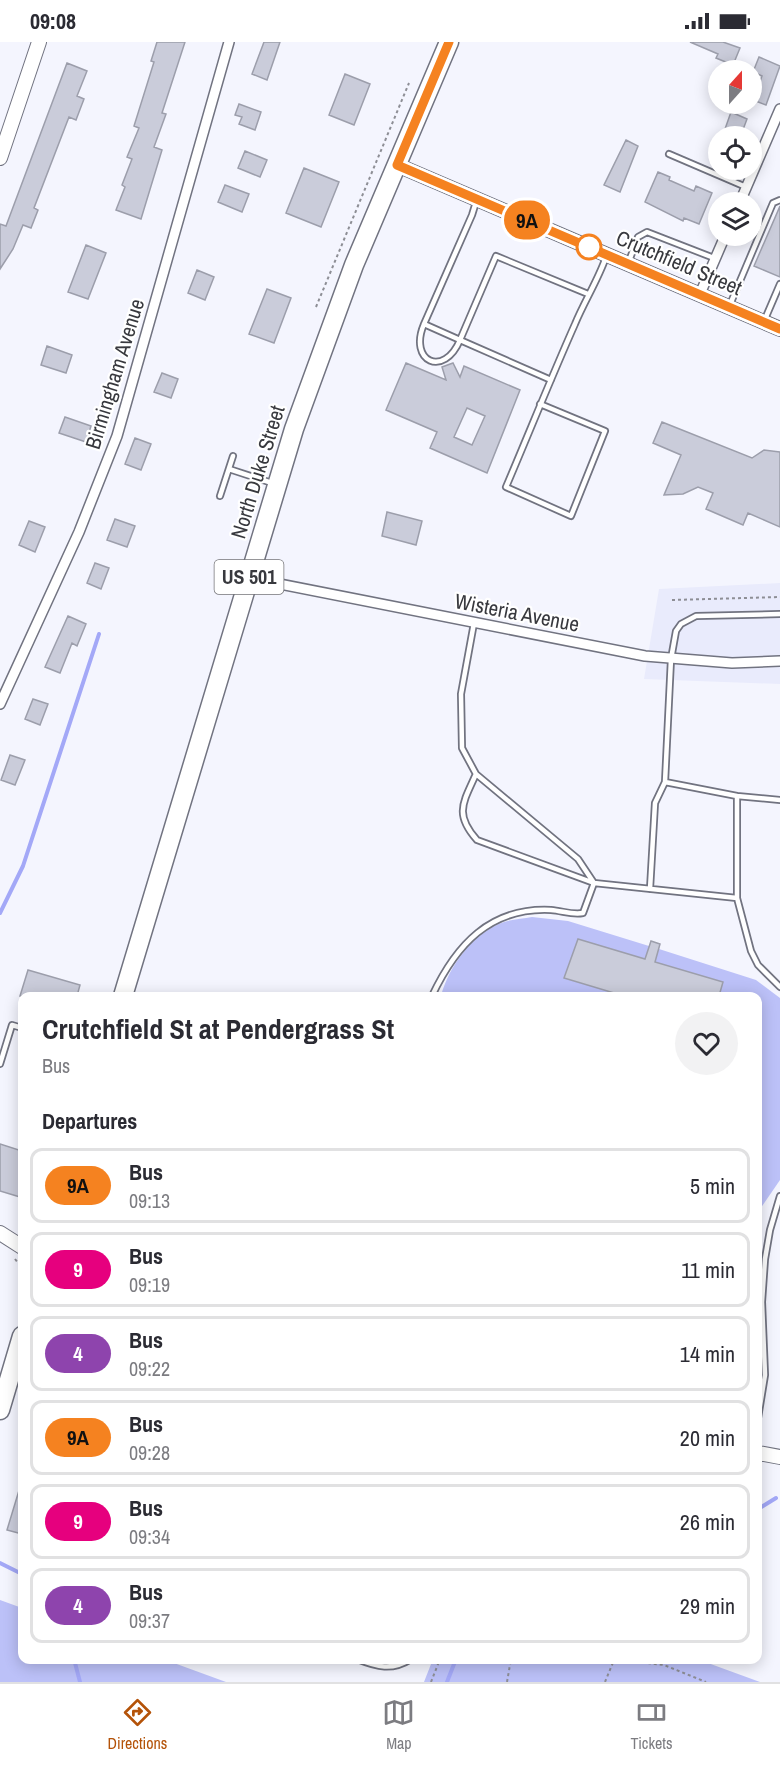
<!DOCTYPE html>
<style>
body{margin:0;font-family:"Archivo Narrow",sans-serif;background:#f2f2f3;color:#2b2b33;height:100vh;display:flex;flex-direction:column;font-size:22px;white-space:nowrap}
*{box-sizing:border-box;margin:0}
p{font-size:20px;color:#7c7c81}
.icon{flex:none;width:33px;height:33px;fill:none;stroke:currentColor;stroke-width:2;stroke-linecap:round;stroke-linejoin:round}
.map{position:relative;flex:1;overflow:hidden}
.details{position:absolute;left:18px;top:950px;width:744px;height:672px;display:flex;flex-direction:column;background:#fff;border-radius:12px;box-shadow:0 3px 15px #0003}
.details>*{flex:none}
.badge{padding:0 12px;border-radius:20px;font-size:21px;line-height:39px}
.needle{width:39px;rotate:21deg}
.controls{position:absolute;left:708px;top:18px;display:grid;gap:12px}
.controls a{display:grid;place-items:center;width:54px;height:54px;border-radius:50%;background:#fff;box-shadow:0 3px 15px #0003;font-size:30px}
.map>.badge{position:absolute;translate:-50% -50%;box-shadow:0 0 0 3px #fff}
h2{padding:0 24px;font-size:22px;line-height:54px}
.round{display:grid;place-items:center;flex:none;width:63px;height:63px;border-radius:32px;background:#f2f2f3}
.head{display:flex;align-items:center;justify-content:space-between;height:102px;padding:0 24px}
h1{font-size:28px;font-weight:700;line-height:45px}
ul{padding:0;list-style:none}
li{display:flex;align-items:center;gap:18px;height:75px;margin:0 12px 9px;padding:0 12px;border:3px solid #e1e1e2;border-radius:12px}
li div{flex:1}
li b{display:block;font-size:22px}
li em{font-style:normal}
li .badge{min-width:66px;font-weight:700;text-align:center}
.status{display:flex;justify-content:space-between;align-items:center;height:42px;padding:0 30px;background:#fff;direction:ltr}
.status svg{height:16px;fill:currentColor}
.tab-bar{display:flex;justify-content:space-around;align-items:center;height:84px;border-top:2px solid #e1e1e2;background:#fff;font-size:16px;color:#7c7c81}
.tab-bar a{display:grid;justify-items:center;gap:3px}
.tab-bar .selected{color:#b45309}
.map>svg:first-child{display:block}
.built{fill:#e9ebfc}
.green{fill:#bcc1f8}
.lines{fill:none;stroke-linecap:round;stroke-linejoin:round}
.stream{stroke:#a3a8f7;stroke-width:4}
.building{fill:#caccda;stroke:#9c9eab;stroke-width:1.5;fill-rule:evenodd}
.lane-casing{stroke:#717380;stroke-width:8}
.street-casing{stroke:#717380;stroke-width:12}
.secondary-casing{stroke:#717380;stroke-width:16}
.highway-casing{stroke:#717380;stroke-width:21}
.path{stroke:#8d8e95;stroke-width:2;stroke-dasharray:3 3;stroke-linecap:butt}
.lane{stroke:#fff;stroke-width:4.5}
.street{stroke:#fff;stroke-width:9}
.secondary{stroke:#fff;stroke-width:14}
.highway{stroke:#fff;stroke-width:18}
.line-casing{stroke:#fff;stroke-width:14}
.line{stroke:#f58220;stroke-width:9}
.stop-dot{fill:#fff;stroke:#f58220;stroke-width:3}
.labels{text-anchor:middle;stroke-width:4.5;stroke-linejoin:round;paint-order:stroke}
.shield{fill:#fff;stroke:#747478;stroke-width:1.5}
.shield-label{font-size:20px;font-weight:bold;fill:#38393e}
.street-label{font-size:21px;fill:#38393e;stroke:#fff}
</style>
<div class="status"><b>09:08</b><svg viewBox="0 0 49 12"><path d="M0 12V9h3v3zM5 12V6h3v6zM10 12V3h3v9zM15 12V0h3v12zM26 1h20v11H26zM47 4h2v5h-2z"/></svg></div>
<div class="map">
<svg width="780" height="1640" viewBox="0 0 780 1640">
<rect width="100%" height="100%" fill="#f4f5fe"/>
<path class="built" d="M780 541V642L644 637 659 547Z"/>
<path class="green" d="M532 875 568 879 649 904 651 899 660 902 659 907 756 938 780 956V1138L758 1170V954H441C449 924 473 891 504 880 513 877 523 877 532 875Z
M0 1558 22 1566V1617H163L226 1640H0Z
M433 1617H697L760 1640H424Z"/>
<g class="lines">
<path class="stream" d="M0 871 23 824 99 592
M758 1467 776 1456
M0 1521 22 1532
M74 1617 80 1640
M447 1640 456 1617"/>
</g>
<path class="building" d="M157 0H185L162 71 166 72 154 105 162 108 141 177 116 168 125 145 122 143 132 117 127 115 139 86 134 84 154 20 151 19Z
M264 0H280L267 38 252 32Z
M690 0H723L740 6 733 23 716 16 718 12Z
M759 15 780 24 766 63 753 58 762 34 753 30Z
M67 21 87 29 77 54 84 57 76 78 69 75 34 166 38 168 31 186 23 183 13 207 0 227V182L6 184Z
M345 32 370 42 354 83 329 73Z
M239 62 261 70 255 88 239 82 242 75 235 73Z
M731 70 747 77 741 93 725 87Z
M626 98 638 104 620 150 604 143Z
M245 109 267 118 260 135 238 126Z
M304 126 339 140 321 185 286 171Z
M658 130 670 135 669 138 694 149 696 144 712 151 699 182 684 176 683 179 645 160Z
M225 143 249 152 242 170 218 160Z
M780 164V235L754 224Z
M86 203 106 211 88 257 68 250Z
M197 228 214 235 205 258 188 251Z
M267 247 291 256 274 301 249 292Z
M47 304 72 313 66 331 41 323Z
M406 321 446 338 442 325 453 321 460 335 464 324 520 348 487 431 430 406 437 390 386 368ZM467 366 485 374 472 403 454 395Z
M162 331 178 337 171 356 154 350Z
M65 375 91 384 86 400 59 391Z
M662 380 752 416 764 408 780 410V485L748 471 743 483 706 467 713 451 698 445 683 452 664 453 681 413 653 401Z
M135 396 151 402 141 428 125 422Z
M387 470 422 479 416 503 382 494Z
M115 477 135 484 127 505 107 498Z
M29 479 45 485 35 510 19 503Z
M95 521 109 526 101 547 87 541Z
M68 574 86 582 77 604 72 601 60 631 45 625Z
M33 657 48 662 40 683 25 677Z
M10 713 25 718 15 743 1 738Z
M578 897 645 917 651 899 660 902 655 920 723 940 719 954H624L564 936Z
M28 928 80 943 77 954H20Z
M0 1102 22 1109V1146L20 1155 0 1149Z
M20 1445 22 1446V1492L7 1488Z"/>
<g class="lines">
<g class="lane-casing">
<path id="lane" d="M669 112 746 145
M629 219 638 195 647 190 714 216
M729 265 773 161 780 158
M765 277 780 242
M424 282 460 298C444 336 408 320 424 282L472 173 476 160
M551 338 460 298 496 214 588 252
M540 362 605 389 571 474 506 445C529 391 551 336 575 282 584 260 598 238 606 215
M229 427 272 441
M220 454 233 414
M474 581 461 652 462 706 476 732C463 761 454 772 477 798L594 841 578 817 476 732
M737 754 780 758
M650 847 655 761 665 740
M737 856V754L665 740 671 617 676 589 681 582 696 574 780 572
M432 954C456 903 490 865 551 868 563 869 572 873 583 871L594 841 737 856 751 909 758 923 780 945
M0 1022 12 983 22 986
M758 1376 765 1333 762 1260 765 1217 770 1188 780 1154
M357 1617C377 1625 392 1629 411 1617"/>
</g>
<g class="street-casing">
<path id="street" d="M740 160 780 67
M700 252 725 194
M249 536 645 614 732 621 780 619
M0 662 79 490 117 394 229 0"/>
</g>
<g class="secondary-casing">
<path id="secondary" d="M0 116 39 0
M397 123 780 287
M0 1191 22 1205
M758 1411 780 1415"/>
</g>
<g class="highway-casing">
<path id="highway" d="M123 954 294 387 354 223 449 0
M0 1368 22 1294"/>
</g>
<path class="path" d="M316 265 409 41
M672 558 780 555
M15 1217 22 1226
M612 1617 664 1623 706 1640
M431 1640 440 1617
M507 1640 511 1617
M605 1640 614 1618"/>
<use href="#lane" class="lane"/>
<use href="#street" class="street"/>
<use href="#secondary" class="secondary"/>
<use href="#highway" class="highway"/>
</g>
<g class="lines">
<g class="line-casing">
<path id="line" d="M449 0 397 123 780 287"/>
</g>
<use href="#line" class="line"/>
</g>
<circle class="stop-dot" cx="589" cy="205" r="12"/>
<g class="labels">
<rect class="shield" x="214.5" y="518" width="69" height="34" rx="4.5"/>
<g class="shield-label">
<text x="249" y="542">US 501</text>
</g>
<g class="street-label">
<text transform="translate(679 221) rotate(23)" y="7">Crutchfield Street</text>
<text transform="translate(115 332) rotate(-73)" y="7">Birmingham Avenue</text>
<text transform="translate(258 430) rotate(-73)" y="7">North Duke Street</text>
<text transform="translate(517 571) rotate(11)" y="7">Wisteria Avenue</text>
</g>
</g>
</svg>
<div class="controls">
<a><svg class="needle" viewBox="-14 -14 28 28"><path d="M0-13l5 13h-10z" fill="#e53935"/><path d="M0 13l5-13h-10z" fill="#7c7c81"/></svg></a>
<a><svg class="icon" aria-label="locate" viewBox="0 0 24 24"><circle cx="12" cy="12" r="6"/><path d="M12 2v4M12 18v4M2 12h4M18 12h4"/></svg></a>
<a><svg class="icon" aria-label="layers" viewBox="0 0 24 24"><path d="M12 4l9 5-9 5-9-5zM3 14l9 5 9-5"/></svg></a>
</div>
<b class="badge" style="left:527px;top:178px;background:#f58220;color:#111">9A</b>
<section class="details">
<div class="head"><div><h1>Crutchfield St at Pendergrass St</h1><p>Bus</p></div><a class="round"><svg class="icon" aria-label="heart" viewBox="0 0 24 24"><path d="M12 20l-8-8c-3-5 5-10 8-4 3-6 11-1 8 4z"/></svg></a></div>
<h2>Departures</h2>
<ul>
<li><span class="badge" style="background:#f58220;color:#111">9A</span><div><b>Bus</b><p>09:13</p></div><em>5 min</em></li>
<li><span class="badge" style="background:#e6007e;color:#fff">9</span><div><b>Bus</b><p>09:19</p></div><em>11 min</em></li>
<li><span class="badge" style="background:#8e44ad;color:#fff">4</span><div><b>Bus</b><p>09:22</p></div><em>14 min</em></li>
<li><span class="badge" style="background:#f58220;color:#111">9A</span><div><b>Bus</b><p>09:28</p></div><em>20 min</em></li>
<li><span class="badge" style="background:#e6007e;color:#fff">9</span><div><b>Bus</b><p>09:34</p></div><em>26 min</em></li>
<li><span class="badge" style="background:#8e44ad;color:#fff">4</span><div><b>Bus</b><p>09:37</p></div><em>29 min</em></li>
</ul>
</section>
</div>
<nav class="tab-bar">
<a class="selected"><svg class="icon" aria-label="directions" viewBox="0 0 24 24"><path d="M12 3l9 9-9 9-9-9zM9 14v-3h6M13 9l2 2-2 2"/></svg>Directions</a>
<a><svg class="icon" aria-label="map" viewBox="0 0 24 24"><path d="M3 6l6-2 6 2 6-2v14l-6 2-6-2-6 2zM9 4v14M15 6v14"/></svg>Map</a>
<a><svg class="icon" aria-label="tickets" viewBox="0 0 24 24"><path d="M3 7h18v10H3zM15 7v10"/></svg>Tickets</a>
</nav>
